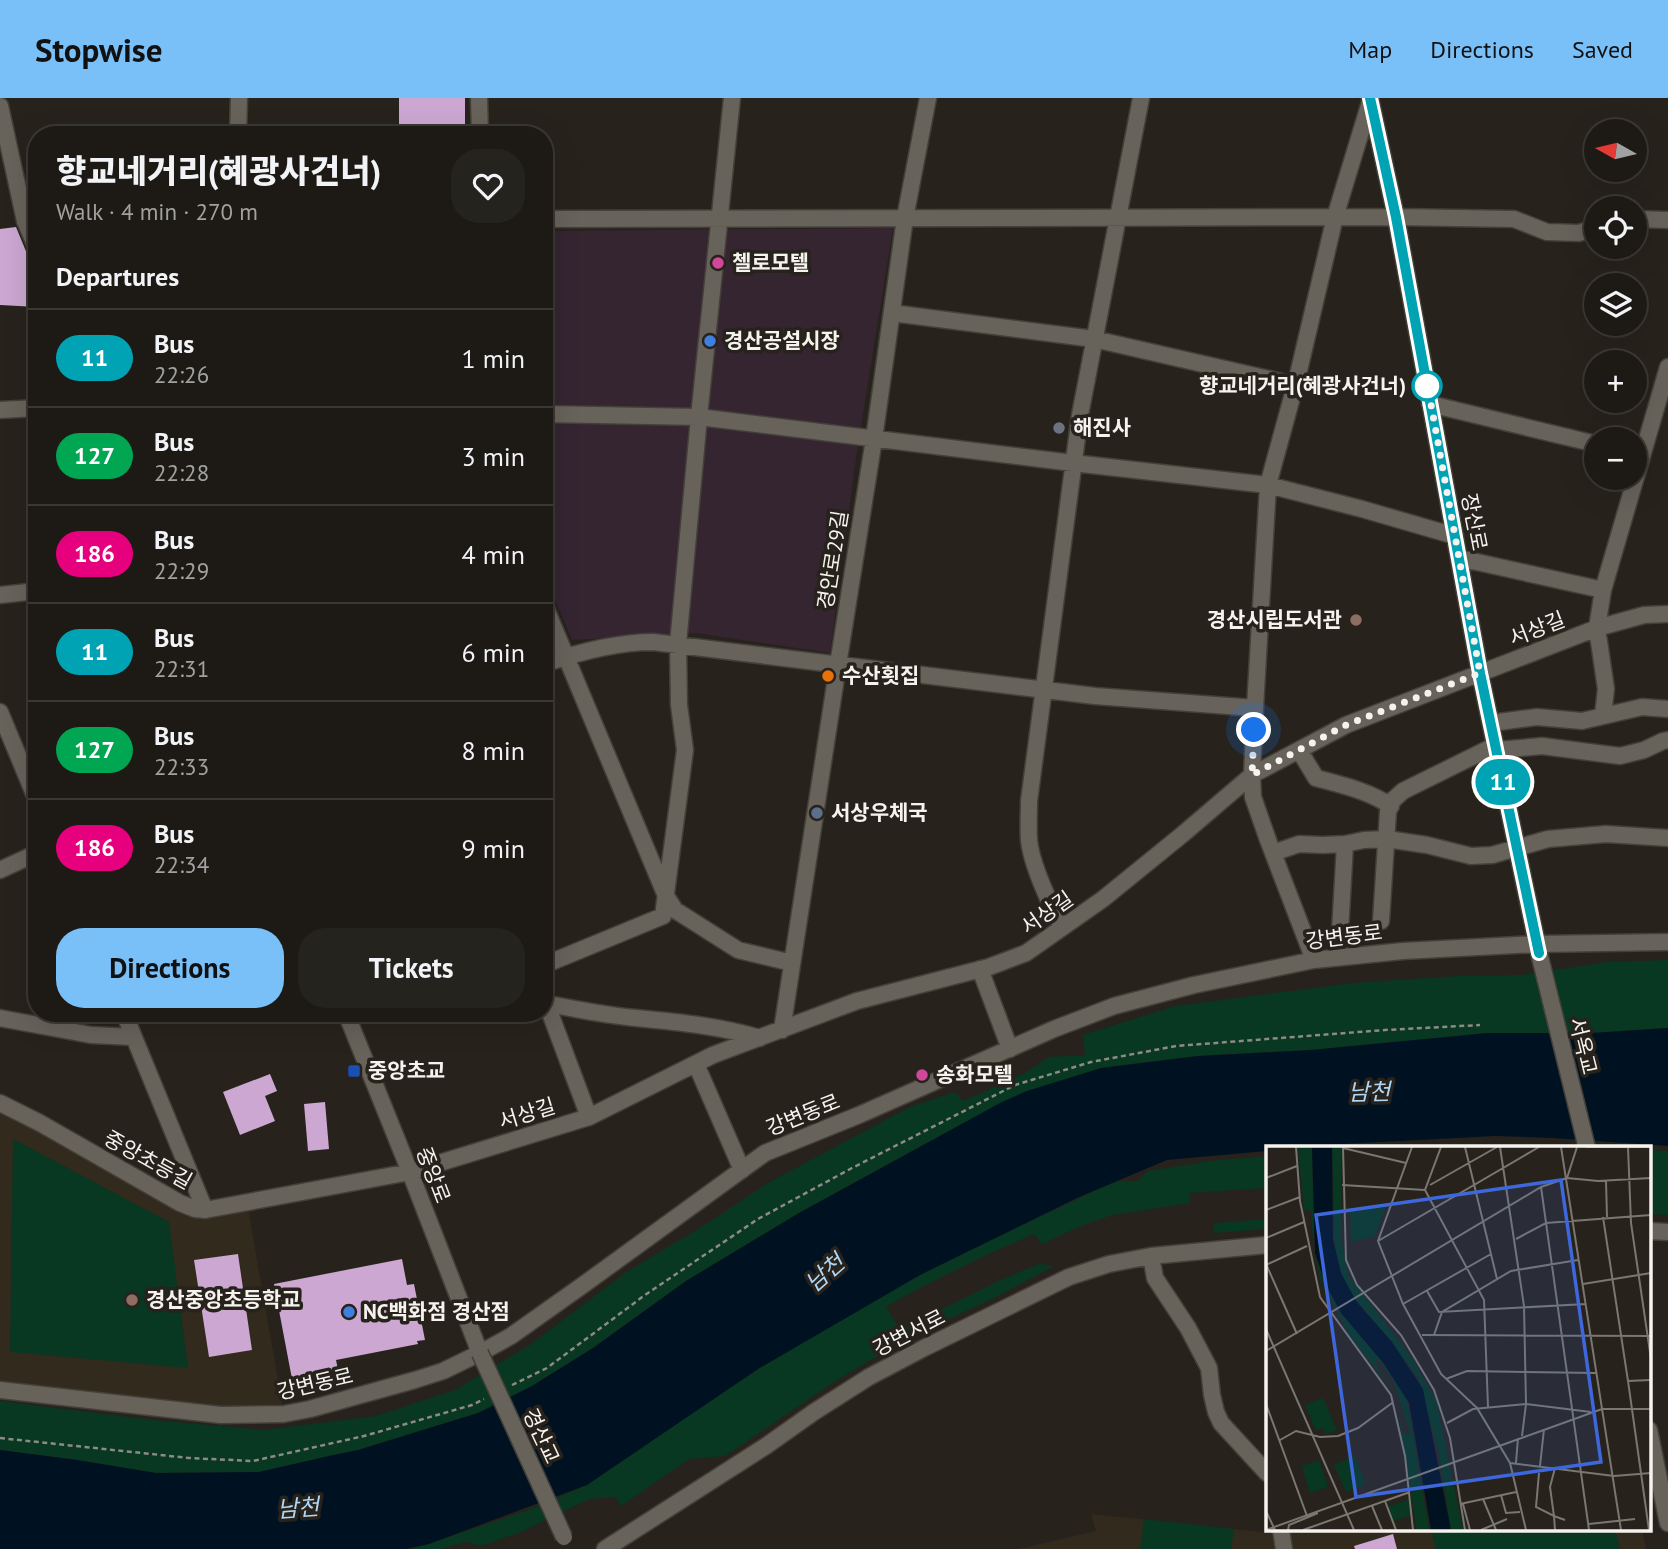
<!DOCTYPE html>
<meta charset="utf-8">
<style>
body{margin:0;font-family:"PT Sans","Noto Sans KR",sans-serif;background:#25231e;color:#f1f3f6;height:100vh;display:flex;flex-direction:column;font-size:26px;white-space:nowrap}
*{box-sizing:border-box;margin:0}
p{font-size:23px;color:#a0a1a0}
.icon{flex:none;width:38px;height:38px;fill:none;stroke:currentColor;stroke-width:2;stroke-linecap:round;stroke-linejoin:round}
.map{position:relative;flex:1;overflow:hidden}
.panel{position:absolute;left:28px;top:28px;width:525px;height:896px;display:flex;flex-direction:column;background:#1d1a15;border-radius:28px;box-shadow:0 7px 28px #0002,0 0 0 2px #3b3834}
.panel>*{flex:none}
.badge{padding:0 14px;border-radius:23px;font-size:24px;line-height:46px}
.needle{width:46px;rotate:278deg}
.fabs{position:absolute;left:1584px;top:21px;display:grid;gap:14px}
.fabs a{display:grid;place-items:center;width:63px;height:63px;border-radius:50%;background:#1d1a15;box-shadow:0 7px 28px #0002,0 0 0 2px #3b3834;font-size:35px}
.you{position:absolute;width:35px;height:35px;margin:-18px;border:5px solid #fff;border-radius:50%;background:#1a73e8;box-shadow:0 0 0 10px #1a73e833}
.map>.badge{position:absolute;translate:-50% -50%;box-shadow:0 0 0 4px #fff}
h2{padding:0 28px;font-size:26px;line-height:63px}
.round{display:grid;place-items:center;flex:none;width:74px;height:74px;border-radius:28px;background:#25231e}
.overview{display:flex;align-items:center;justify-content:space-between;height:119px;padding:0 28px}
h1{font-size:33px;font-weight:800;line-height:52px}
.action{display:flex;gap:14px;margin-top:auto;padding:14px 28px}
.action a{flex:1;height:80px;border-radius:28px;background:#79bff8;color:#111;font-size:28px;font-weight:800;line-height:80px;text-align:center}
.action a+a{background:#25231e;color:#f1f3f6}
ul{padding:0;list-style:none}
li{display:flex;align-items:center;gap:21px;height:98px;padding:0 28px;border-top:2px solid #3b3834}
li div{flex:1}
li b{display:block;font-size:26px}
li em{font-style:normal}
li .badge{min-width:77px;font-weight:700;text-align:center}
header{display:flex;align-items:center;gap:42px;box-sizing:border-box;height:98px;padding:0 35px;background:#79bff8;color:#111}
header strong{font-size:33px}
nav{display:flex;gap:38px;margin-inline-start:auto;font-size:24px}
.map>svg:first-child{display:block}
.commercial{fill:#342531}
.built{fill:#312a1d}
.green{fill:#083722}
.water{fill:#001221}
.building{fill:#cba7d1}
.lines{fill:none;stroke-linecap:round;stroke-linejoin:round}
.minor-casing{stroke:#433f39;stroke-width:19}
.path{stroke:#8e8a84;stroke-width:2.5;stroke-dasharray:5 3.5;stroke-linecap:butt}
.minor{stroke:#67625a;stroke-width:16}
.minor-bridge-casing{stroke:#433f39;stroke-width:19;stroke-linecap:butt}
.minor-bridge{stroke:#67625a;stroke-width:16}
.line-casing{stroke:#fff;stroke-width:16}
.line{stroke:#00a3b4;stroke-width:10}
.walk{stroke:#f6f3ee;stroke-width:7;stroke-dasharray:0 12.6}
.hotel-dot{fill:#d1479c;stroke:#27231c;stroke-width:2.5}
.shop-dot{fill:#3f7fe0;stroke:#27231c;stroke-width:2.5}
.stop-dot{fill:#fff;stroke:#00a3b4;stroke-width:3.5}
.worship-dot{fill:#6b7280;stroke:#27231c;stroke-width:2.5}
.education-dot{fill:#8d6e63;stroke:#27231c;stroke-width:2.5}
.food-dot{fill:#e8710a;stroke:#27231c;stroke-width:2.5}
.service-dot{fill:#5c6f8a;stroke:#27231c;stroke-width:2.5}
.transit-dot{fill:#1a4fb4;stroke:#27231c;stroke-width:2.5}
.labels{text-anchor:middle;stroke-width:7;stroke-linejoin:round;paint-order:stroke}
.poi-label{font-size:21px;font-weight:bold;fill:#f6f3ee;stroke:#27231c;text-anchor:start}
.stop-label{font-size:21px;font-weight:bold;fill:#f6f3ee;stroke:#27231c;text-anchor:end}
.street-label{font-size:21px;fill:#f6f3ee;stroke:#27231c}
.water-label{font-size:23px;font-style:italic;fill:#afd7f7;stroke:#27231c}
.inset-road{fill:none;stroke:#7a7670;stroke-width:2}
.view{fill:#3e67db;fill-opacity:0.15;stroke:#3e67db;stroke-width:3.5}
.inset-edge{fill:none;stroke:#f6f3ee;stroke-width:3.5}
</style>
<header>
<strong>Stopwise</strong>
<nav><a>Map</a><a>Directions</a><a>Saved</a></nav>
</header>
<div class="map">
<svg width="1668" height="1451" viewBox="0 0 1668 1451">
<rect width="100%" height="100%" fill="#27231c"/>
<path class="commercial" d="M893 130 857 353 830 555 696 535 572 542 544 476V133Z"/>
<path class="built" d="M0 1005 180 1105H247L284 1316 0 1292Z
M1091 1416 1281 1436 1285 1432H1642L1646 1451H1019L1096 1433Z"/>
<path class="green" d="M1668 862V930L1591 935H1488L1311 952 1198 958 1101 970 1002 1004 799 1115 686 1183 593 1250 532 1288 478 1315 358 1352 329 1358 259 1374 156 1375 77 1362 0 1352V1303L153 1322 263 1332 376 1318 455 1292 531 1246 625 1175 708 1125 768 1085 910 1009 955 994 963 1003 1023 976 1049 959 1085 957 1083 937 1175 908 1353 885 1460 878 1521 877 1607 864Z
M13 1041 169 1124 188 1270 10 1254Z
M1649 1052 1668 1053V1117L1649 1116Z
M1267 1058V1090L1189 1095 1190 1105 1113 1117 1081 1128 1042 1146 1034 1136C984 1158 934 1181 886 1209L900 1232 1005 1180 1039 1166 1054 1168 992 1201 902 1243 834 1284 725 1358 689 1361 621 1408 616 1399 589 1401 521 1434 481 1448 466 1444 441 1451H413L529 1412 587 1387 677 1325 775 1260 866 1205 963 1155 1099 1091 1117 1083H1138L1148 1073 1210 1063Z
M1267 1121V1131L1214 1135 1213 1125Z
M1144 1421 1234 1431 1231 1451H1140Z
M1431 1432H1615L1620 1451H1436Z"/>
<path class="water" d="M1668 930V1048L1553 1040 1495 1038 1267 1050V1053L1167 1062 1077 1100 920 1177 758 1271 587 1387 429 1446 406 1451H0V1352L77 1362 156 1375 259 1374 329 1358 358 1352 478 1315 532 1288 593 1250 686 1183 799 1115 1002 1004 1027 993 1101 970 1198 958 1311 952 1488 935H1591Z"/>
<path class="building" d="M399 0H465V37H439V26H399Z
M16 129 37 180V209L0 207V131Z
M270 976 277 993 265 998 275 1023 240 1037 223 994Z
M325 1004 329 1051 308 1053 304 1006Z
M238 1156 252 1252 209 1259 194 1162Z
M402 1161 407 1187 414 1186 425 1242 417 1243 418 1246 336 1262 338 1272 292 1281 274 1186Z
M1393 1436 1397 1451H1355L1354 1448Z"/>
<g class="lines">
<g class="minor-casing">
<path id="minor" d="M479 0 480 37
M1370 0 1396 119 1480 575 1539 855 1587 1050
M0 8 25 123 37 151
M238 37 239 0
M544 121 1396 119 1514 121 1547 134 1579 135 1596 129
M1634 121 1668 122
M892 215 1094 241 1295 287
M1430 306 1596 346
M0 312 37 310
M544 316 699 319 1073 365 1268 387 1362 411 1455 438
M1459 460 1603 492
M0 497 37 493
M544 506 666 798 675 812 738 852 792 865
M544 566C579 554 616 544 653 544L1095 598 1255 610
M0 614 37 703
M1603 617 1606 591 1597 530 1603 492 1668 269
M1491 625 1537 619 1582 623 1642 609 1668 611
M1299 652 1316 680C1342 687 1369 693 1391 708
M1497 652 1542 648 1620 658 1644 652 1663 643 1668 642
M1273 755 1299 746 1323 747 1345 746 1364 742 1387 741 1427 747 1471 758 1492 757 1548 741 1606 736 1668 740
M0 772 37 755
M1381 823 1388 714 1392 703 1403 693 1496 647
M1062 830C1051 808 1031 765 1029 742 1028 729 1029 716 1029 703L1080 317 1141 0
M1340 834 1345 746
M1314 862 1268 742 1253 699 1252 677 1255 610 1268 387 1297 281 1335 119 1370 4
M544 867 663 818 685 652 679 607 678 546 699 319 732 0
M980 871 1010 951
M544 899 589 1019
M544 905C574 911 606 917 636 920 678 924 719 928 760 940
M124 915 205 1112
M346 915 410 1074 480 1255
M0 920 91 937 134 939
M782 932 838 567 874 341 905 120 928 0
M696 966 742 1072
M0 1005 40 1025 180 1105 195 1111 205 1112 410 1074 589 1019 713 957 857 903 989 869 1026 855 1103 801 1183 736 1252 677 1346 627 1597 530 1644 517 1668 516
M1649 1133 1668 1134
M1151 1158 1155 1180 1188 1230 1209 1270 1212 1297 1216 1314 1221 1325 1267 1375
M0 1292 221 1317 284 1316 310 1311 415 1282 443 1273 480 1255 511 1238 583 1187 765 1055 859 1017 1054 931 1114 908 1194 887 1314 862 1403 853 1537 846 1668 844
M1649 1332 1668 1425
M1281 1432 1284 1451
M605 1451 766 1348 814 1314 869 1279 924 1250 1069 1179 1109 1166 1151 1158 1267 1147"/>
</g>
<path class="path" d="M512 1287 547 1270 645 1197 758 1121 852 1070 1015 987 1091 964 1176 948 1385 932 1480 927
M0 1340 189 1360 253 1363 364 1338 472 1307 484 1301"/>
<use href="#minor" class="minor"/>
<g class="minor-bridge-casing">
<path id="minor-bridge" d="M480 1255 564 1439"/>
</g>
<use href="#minor-bridge" class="minor-bridge"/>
</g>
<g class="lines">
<g class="line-casing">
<path id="line" d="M1370 0 1396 119 1480 575 1539 855"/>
</g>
<use href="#line" class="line"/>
<path class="walk" d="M1254 632 1252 677 1346 627 1480 575 1426 279 1427 288"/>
</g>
<g class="hotel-dot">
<circle cx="718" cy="165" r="7"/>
<circle cx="922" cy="977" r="7"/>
</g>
<g class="shop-dot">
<circle cx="710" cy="243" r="7"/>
<circle cx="349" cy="1214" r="7"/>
</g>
<circle class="stop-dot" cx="1427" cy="288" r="14"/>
<circle class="worship-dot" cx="1059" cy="330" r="7"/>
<g class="education-dot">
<circle cx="1356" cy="522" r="7"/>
<circle cx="132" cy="1202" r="7"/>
</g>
<circle class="food-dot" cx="828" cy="578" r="7"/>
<circle class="service-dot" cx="817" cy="715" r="7"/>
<rect class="transit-dot" x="347" y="966" width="14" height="14" rx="3.5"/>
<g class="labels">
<g class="poi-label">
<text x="732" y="172">첼로모텔</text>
<text x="724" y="250">경산공설시장</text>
<text x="1073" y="337">해진사</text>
<text x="1342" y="529" text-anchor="end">경산시립도서관</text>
<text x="842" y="585">수산횟집</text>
<text x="831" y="722">서상우체국</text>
<text x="368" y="980">중앙초교</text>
<text x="936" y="984">송화모텔</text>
<text x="146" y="1209">경산중앙초등학교</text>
<text x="363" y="1221">NC백화점 경산점</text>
</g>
<g class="stop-label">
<text x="1406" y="295">향교네거리(혜광사건너)</text>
</g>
<g class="street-label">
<text transform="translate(1474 424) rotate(79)" y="7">장산로</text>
<text transform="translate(833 462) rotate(-81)" y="7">경안로29길</text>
<text transform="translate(1537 531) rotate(-21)" y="7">서상길</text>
<text transform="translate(1047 815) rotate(-35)" y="7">서상길</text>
<text transform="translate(1344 839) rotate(-7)" y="7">강변동로</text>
<text transform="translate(1583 948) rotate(76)" y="7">서옥교</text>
<text transform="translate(527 1016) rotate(-17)" y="7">서상길</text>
<text transform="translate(803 1017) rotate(-22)" y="7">강변동로</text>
<text transform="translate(148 1062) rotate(29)" y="7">중앙초등길</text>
<text transform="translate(433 1077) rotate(69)" y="7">중앙로</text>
<text transform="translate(909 1235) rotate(-27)" y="7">강변서로</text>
<text transform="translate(315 1286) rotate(-13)" y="7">강변동로</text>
<text transform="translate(541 1338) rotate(65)" y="7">경산교</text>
</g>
<g class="water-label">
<text transform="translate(1369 994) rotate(-1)" y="8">남천</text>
<text transform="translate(825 1175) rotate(-41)" y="8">남천</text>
<text transform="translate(298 1410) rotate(-4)" y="8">남천</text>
</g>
</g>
<g transform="translate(1266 1048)">
<rect width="385" height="385" fill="#27231c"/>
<path d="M32 1H46L48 101 55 127 75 167 112 209 141 254 163 384H151L132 266 139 289 144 288 128 236 112 213 109 216 123 240 83 189 53 130 47 96 45 65 38 64ZM66 1H75V92L82 129 146 212 170 254 197 384H185L173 308 152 231 84 146 69 111ZM120 61 109 90 85 96 84 66ZM57 252 71 284 60 288 57 282 50 285 39 259ZM88 310 100 338 80 346 68 319ZM53 314 62 341 44 347 36 320ZM144 353 145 369 127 375 121 361Z" fill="#083722"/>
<path d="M46 1H66L67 93 75 127 90 155 126 196 157 243 185 384H165L143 257 118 218 75 167 61 141 49 107Z" fill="#001221"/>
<path class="inset-road" d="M30 1 34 55 54 151 125 249 139 310 147 384M77 1 80 114 91 139 135 189 168 244 184 292 199 384M146 1 112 95 137 158 175 228 211 262 244 317 260 384M175 1 159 44 218 154 222 261M199 1 231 133M234 1 258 160 260 258 256 290M295 1 355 384M320 1H385M362 1 365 77 385 213M77 2 140 17M0 32 31 20M301 32 332 35 385 32M340 35 341 71M76 39 159 44M164 39 231 1M275 41 323 384M0 64 34 51M337 71 362 235M0 92 38 76M250 93 280 77 385 69M112 95 273 1M0 118 31 188M0 119 41 100M317 138 385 127M161 145 173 166 320 158M137 158 225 108M0 183 88 384M156 189 385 190M168 189 176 166 245 125 312 114M0 205 275 41 301 32 311 1M180 233 201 225 330 227M0 258 41 370M181 277 207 263 260 258 325 266M14 294 30 285 54 291 72 290 92 282 126 257M244 317 348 330 385 327M250 317 252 292M274 320 278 283M273 327 270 361 288 370 284 341 289 322M235 349 240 367 254 366M217 353 230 384M119 355 130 384M194 358 250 346M197 358 204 384M106 360 116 384M0 365 9 384M323 378 369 373M0 384 336 263H385M22 384 23 379 52 367M37 384 144 346M215 384 241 373M289 384 288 370 299 374M383 384 362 235 385 234"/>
<path class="view" d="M295 34 335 316 90 351 50 69Z"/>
<rect width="385" height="385" class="inset-edge"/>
</g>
</svg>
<div class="fabs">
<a><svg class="needle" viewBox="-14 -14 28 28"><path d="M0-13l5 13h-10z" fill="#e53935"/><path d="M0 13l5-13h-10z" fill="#a0a1a0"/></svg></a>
<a><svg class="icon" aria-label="locate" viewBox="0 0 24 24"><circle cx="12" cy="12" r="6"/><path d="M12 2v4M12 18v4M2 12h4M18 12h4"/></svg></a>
<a><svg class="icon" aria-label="layers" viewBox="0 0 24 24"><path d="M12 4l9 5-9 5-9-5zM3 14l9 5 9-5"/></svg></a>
<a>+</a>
<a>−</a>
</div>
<div class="you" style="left:1254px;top:632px"></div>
<b class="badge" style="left:1503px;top:684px;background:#00a3b4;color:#fff">11</b>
<section class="panel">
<div class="overview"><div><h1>향교네거리(혜광사건너)</h1><p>Walk · 4 min · 270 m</p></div><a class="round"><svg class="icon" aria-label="heart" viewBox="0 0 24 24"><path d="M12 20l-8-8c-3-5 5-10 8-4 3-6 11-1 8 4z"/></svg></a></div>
<h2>Departures</h2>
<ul>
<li><span class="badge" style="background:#00a3b4;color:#fff">11</span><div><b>Bus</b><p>22:26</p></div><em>1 min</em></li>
<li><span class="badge" style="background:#00a651;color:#fff">127</span><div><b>Bus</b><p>22:28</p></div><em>3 min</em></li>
<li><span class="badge" style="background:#e6007e;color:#fff">186</span><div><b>Bus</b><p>22:29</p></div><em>4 min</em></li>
<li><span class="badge" style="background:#00a3b4;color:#fff">11</span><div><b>Bus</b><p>22:31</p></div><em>6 min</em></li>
<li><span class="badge" style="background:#00a651;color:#fff">127</span><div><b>Bus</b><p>22:33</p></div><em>8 min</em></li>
<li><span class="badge" style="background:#e6007e;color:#fff">186</span><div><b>Bus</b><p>22:34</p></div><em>9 min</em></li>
</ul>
<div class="action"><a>Directions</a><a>Tickets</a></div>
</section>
</div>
